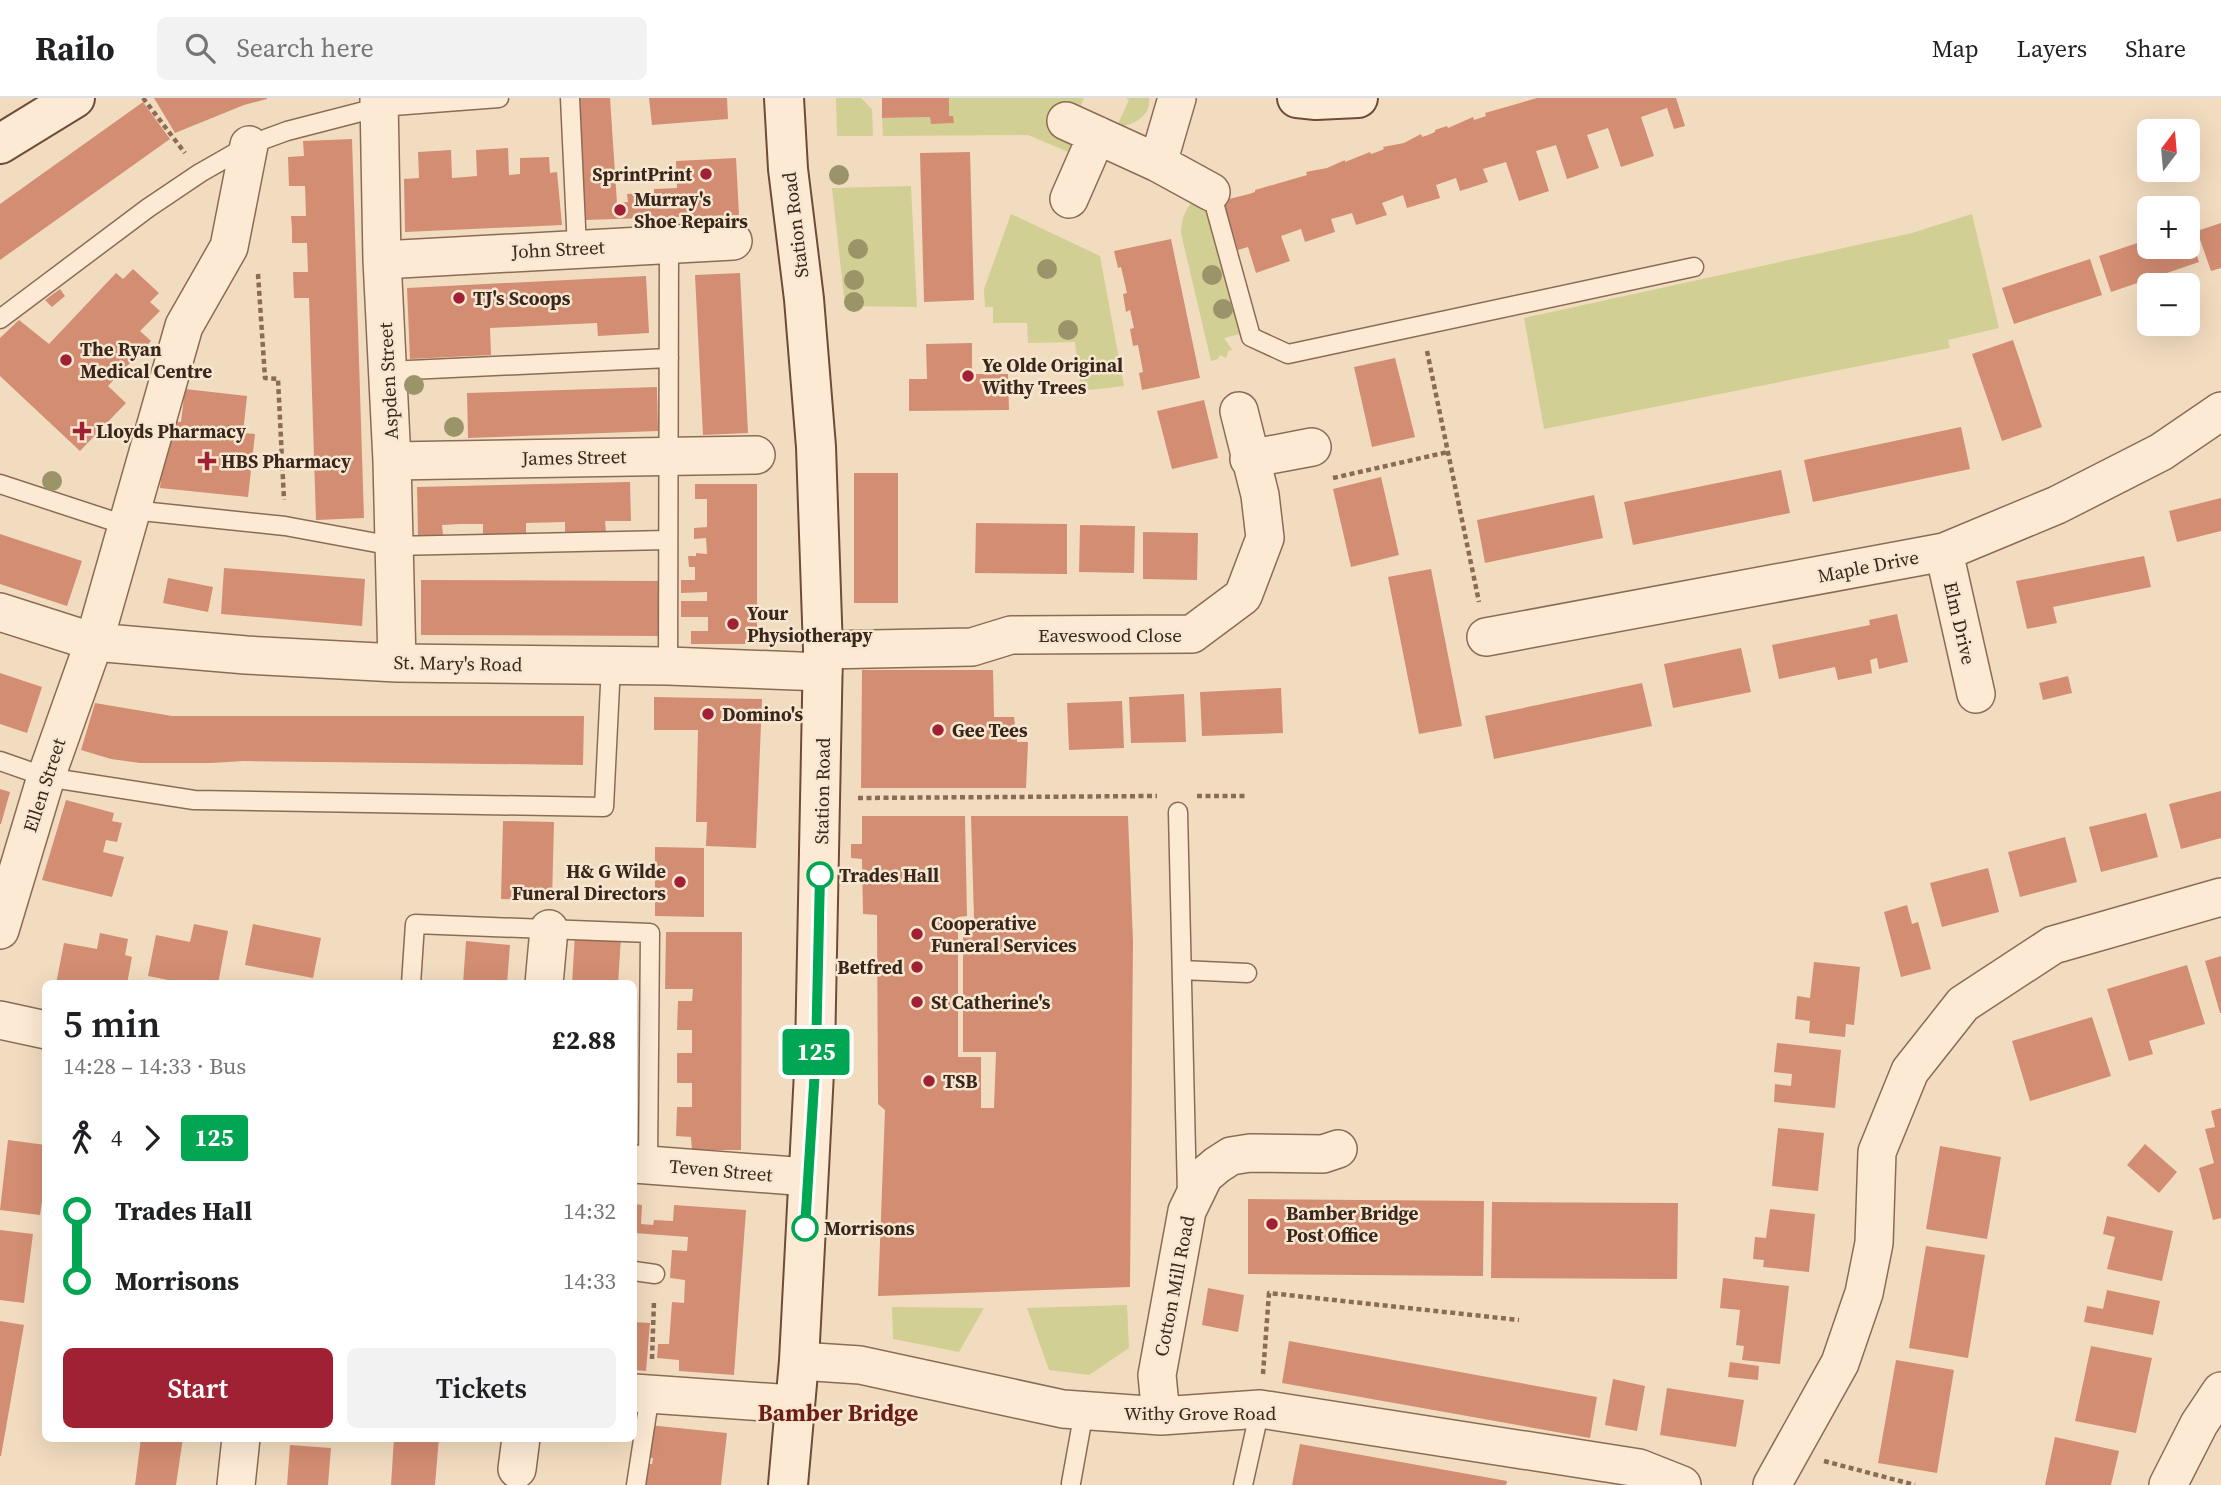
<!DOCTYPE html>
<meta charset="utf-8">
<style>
body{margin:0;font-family:"Source Serif 4",serif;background:#f2f2f2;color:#202124;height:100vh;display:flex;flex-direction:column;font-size:26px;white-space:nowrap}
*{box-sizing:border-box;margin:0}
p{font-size:23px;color:#757577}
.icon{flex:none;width:38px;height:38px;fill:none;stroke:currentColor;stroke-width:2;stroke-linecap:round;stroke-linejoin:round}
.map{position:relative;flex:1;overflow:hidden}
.details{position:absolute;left:42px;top:882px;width:595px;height:462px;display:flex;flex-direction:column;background:#fff;border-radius:10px;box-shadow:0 7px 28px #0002}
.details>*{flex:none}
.badge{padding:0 14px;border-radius:5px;font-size:24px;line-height:46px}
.needle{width:46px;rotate:16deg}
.tools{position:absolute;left:2137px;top:21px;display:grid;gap:14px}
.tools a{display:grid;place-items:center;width:63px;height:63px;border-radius:10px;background:#fff;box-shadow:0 7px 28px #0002;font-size:35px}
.map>.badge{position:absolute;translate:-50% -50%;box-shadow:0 0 0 4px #fff}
.legs{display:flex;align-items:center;gap:10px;height:77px;padding:0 21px;font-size:23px}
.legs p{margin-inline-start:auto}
.head{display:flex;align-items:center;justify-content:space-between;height:119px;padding:0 21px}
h1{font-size:38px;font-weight:600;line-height:52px}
.button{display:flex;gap:14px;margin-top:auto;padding:14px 21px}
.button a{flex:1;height:80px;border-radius:10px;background:#a12134;color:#fff;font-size:28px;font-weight:600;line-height:80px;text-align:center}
.button a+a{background:#f2f2f2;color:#202124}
ul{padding:0 21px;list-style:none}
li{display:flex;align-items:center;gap:24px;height:70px;font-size:26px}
li i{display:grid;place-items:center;width:10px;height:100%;margin:0 9px;background:currentColor}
li i::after{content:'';width:18px;height:18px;margin:-9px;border:5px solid;border-radius:50%;background:#fff}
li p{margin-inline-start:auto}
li:first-child i{background:linear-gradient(#0000 50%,currentColor 0)}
li:last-child i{background:linear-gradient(currentColor 50%,#0000 0)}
header{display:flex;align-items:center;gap:42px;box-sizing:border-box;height:98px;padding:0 35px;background:#fff;border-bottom:2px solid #e0e0e0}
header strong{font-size:33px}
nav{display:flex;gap:38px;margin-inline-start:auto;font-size:24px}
.search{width:490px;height:63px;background:#f2f2f2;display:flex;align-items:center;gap:18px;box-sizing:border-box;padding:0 24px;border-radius:10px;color:#757577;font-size:26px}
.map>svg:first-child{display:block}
.green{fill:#d1cf93}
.building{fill:#d38d72}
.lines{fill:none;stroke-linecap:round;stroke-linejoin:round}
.lane-casing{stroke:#8c6b56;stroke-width:21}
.street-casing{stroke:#8c6b56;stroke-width:40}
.secondary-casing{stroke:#6e4c39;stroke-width:42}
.path{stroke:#8c6b56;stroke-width:4.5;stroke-dasharray:5 3.5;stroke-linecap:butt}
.lane{stroke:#fcead4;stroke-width:18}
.street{stroke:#fcead4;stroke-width:37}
.secondary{stroke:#fcead4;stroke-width:38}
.tree{fill:#9b9469}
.line-1-casing{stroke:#fff;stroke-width:16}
.line-1{stroke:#00a651;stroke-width:10}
.poi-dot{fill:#a12134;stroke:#f8e7d0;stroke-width:2.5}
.stop-1-dot{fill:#fff;stroke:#00a651;stroke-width:3.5}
.labels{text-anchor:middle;stroke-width:5;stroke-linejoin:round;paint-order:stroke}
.poi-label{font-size:19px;font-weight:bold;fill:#3b261c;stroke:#f8e7d0;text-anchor:start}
.street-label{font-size:19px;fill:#3b261c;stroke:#f8e7d0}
.stop-label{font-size:19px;font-weight:bold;fill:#3b261c;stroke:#f8e7d0;text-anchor:start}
.quarter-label{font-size:23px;font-weight:bold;fill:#6b1d17;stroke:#f8e7d0}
</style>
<header>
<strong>Railo</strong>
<div class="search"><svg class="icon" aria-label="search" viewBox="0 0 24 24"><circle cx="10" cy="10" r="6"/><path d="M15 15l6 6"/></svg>Search here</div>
<nav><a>Map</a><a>Layers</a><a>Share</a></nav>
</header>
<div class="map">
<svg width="2221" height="1387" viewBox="0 0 2221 1387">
<rect width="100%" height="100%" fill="#f2dcc0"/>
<path class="green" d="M836 0H861L872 11 873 38H837Z
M949 0H1084L1078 15 1053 33 1054 37 1075 47 1073 56 1028 37 883 38 882 20 930 19 931 26 953 25V18H949Z
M1125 0H1149C1151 20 1133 26 1116 30L1129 2Z
M911 88 917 209 845 208 832 90Z
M1196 102 1208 108 1240 236 1224 240 1233 253 1229 252 1226 260 1220 257 1218 261 1211 263 1181 135C1181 123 1185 108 1196 102Z
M1011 116 1100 158 1124 288 1081 293 1075 244 1028 245 1027 225H993V209H985L984 191Z
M1972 116 1999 230 1948 242 1950 250 1544 331 1524 220 1912 135Z
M1127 1207 1129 1250 1089 1277 1049 1272 1027 1210Z
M892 1209 984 1210 959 1254 893 1241Z"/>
<path class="building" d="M154 0H267V1L244 7 175 35Z
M576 0H610L617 105 628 104 627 96 654 95V91L677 90 676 63 736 60 739 117 585 122Z
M649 0H727L728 21 652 27Z
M882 0H949V18H953L954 25 931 26 930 19 882 20Z
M1537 0H1676L1685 28 1674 31 1667 10 1641 19 1654 58 1621 69 1608 30 1587 37 1599 70 1567 81 1556 47 1536 53 1549 93 1519 103 1506 64 1483 71 1488 84 1460 93 1456 80 1436 87 1440 100 1407 110 1403 97 1382 105 1387 117 1356 127 1352 115 1342 118 1331 121 1335 134 1305 144 1301 131 1281 138 1290 163 1256 175 1248 149 1238 152 1223 104 1229 103V101L1249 96 1255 94V92L1307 77 1306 74 1327 70 1345 62V64L1370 54 1371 56 1377 54 1384 51 1383 49 1404 45 1421 36 1422 39 1428 37 1435 34V32L1447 28 1448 30 1473 19 1474 22 1486 18 1485 15Z
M143 4 170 41 0 162V106Z
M352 41 364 420 316 422 309 200H294L293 174H308L307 145H292V131L291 118H306L305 88H289L288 59 304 58 303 43Z
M508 50 509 77 520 76V60L549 59 550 75 557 74 562 127 405 134 404 81 419 80 418 54 451 52 452 80 477 78 476 52Z
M970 54 974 202 924 204 920 55Z
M2221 125V170L2211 173 2197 133Z
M2188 131 2199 164 2111 194 2099 158 2149 141V149H2188Z
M1171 141 1200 280 1142 292 1139 275 1143 274 1138 247 1133 248 1130 231 1134 230 1130 212 1126 214 1123 196 1127 195 1125 186 1121 169 1118 170 1114 153Z
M2090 161 2102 197 2014 226 2002 190Z
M133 171 159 195 150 204 160 213 140 233 151 243 108 288 126 305 80 353 0 278V240L19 222 49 246 116 175 123 181Z
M740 175 748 335 703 337 695 177Z
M646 178 649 235 598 238 597 225 490 230 491 257 410 261 407 190Z
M60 191 65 198 52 209 45 202Z
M2013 242 2042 329 2002 343 1972 256Z
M972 245V276H1008L1009 312 909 313V281H927L926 246Z
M1395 260 1415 339 1372 349 1354 269Z
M657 289 658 333 468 340 467 295Z
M185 291 247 298 243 335 255 336 248 399 160 390 167 323 181 324Z
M1204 302 1218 360 1172 371 1157 313Z
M1961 329 1970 371 1813 404 1804 362Z
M1781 372 1790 415 1633 447 1624 404Z
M854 375H898V505H854Z
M1381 379 1399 457 1351 469 1333 391Z
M630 384 631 423H605L606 434H565V424L526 425V436H483V426H460L442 427 443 437 418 438 417 389Z
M695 386H757V546H691V533H708V519H681V503H707V494L681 495V482H695V469H689L688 458H696V455L707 456 706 440 694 441V430L707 429V401H695Z
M1594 397 1603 440 1485 465 1477 422Z
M2221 400V433L2177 444 2169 413Z
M976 425 1067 426V476L975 475Z
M1080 427 1135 428 1134 475 1079 474Z
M1143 434 1198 435 1197 482 1143 481Z
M0 436 82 463 67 508 0 486Z
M2144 458 2151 489 2053 509 2057 525 2027 531 2016 483Z
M224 470 365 481 362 528 221 516Z
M1431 471 1462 628 1419 636 1388 479Z
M168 480 213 489 208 514 163 505Z
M421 482 662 483 661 538 421 537Z
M1897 516 1908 564 1879 571 1877 560 1870 562 1872 575 1838 582 1835 569 1779 581 1772 547 1870 527 1869 522Z
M1741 550 1751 594 1673 610 1664 566Z
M862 572H993L994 619H1014L1017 644H1028L1026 690H861Z
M0 575 42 589 27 635 0 626Z
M2068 578 2072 595 2043 602 2039 585Z
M1642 585 1652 628 1494 661 1485 618Z
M1281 590 1283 635 1202 638 1200 594Z
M1184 596 1186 644 1131 645 1129 599Z
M654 599 762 601 756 750 706 748 707 724H696L698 632H654Z
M1122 603 1124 650 1069 652 1067 605Z
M95 605 172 618H584L583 667 243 663 212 665H140L111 661 81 652Z
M0 691 10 694 1 726H0Z
M2221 693V740L2181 751 2169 706Z
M66 702 114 715 112 723 122 725 117 744 106 742 103 754 124 759 112 799 42 782Z
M2146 715 2158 759 2101 774 2089 729Z
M862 718H965L967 818 958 819V959H981V1010H994L996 954H963V829L974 820 971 718H1128L1133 843 1130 1189 878 1198 885 1012 878 1006 877 817 863 816 862 761 851 760V746H862Z
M503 723 554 724 552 803 501 801Z
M2065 739 2077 784 2020 799 2008 754Z
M655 749 704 750V819L655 818Z
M1988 770 1999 814 1942 829 1930 785Z
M1907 807 1912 826 1918 824 1931 871 1901 879 1884 814Z
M194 826 228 833 218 886H188L148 878 156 837 190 844Z
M253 826 321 840 313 880 245 867Z
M666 834H742L741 1052H692L691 1039 676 1038 677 1009H692V985H677V955H692V932H677L678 903H692L693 891H665Z
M100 835 128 841 125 857 132 859 127 886H56L64 845 97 851Z
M575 836 621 839 618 886H572Z
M466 843 510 847 507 886H463Z
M2221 858V915H2220L2205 863Z
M1814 864 1860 869 1854 927 1846 926 1845 939 1809 935 1810 923 1795 921 1797 898 1810 900Z
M2187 867 2205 926 2149 943 2153 956 2129 963 2107 891Z
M2092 919 2111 978 2030 1003 2012 943Z
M1777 945 1841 952 1835 1010 1774 1004 1775 986 1791 988 1792 976 1774 974Z
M2221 1010V1120L2213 1122 2199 1070 2214 1065 2205 1031 2215 1029 2211 1013Z
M1778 1030 1824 1035 1818 1093 1772 1088Z
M8 1042 46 1047V1077L40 1117 0 1112Z
M2145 1046 2177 1074 2159 1095 2127 1067Z
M1940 1048 2001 1059 1987 1141 1926 1131Z
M1248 1101 1484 1103 1483 1178 1248 1176Z
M1492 1104 1678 1105 1677 1181 1491 1180Z
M635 1106 642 1107 641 1126 653 1127 654 1122 673 1123 674 1107 746 1112 734 1277 679 1273V1262L657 1260 658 1246H669L672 1204 684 1205 685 1182 670 1180 672 1152 687 1153 688 1139 634 1135Z
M1770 1111 1815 1116 1809 1174 1763 1169 1764 1162 1753 1161 1755 1139 1766 1140Z
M2107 1118 2173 1133 2162 1183 2107 1171 2115 1139 2103 1136Z
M0 1132 33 1136 24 1205 0 1202Z
M1926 1148 1985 1157 1968 1260 1909 1250Z
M1723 1180 1789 1188 1780 1266 1742 1262 1744 1248 1736 1247 1740 1212 1720 1210Z
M1208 1190 1244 1197 1238 1234 1202 1227Z
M2107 1192 2160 1203 2153 1237 2084 1224 2087 1208 2103 1211Z
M0 1223 24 1227 1 1358H0Z
M634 1224 650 1225 646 1273 634 1272Z
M1289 1243 1597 1299 1590 1340 1282 1285Z
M2091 1248 2152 1260 2136 1335 2075 1323Z
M1896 1262 1954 1272 1937 1375 1878 1365Z
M1730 1264 1759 1268 1758 1282 1728 1279Z
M1613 1281 1645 1288 1637 1333 1605 1327Z
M1667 1290 1744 1302 1736 1349 1660 1337Z
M649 1327 727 1335 721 1387H643L646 1366H652L653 1360 645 1359Z
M2055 1339 2119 1353 2111 1387H2045Z
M141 1340H183L176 1387H135Z
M394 1340H439L435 1387H391Z
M1300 1346 1507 1383 1506 1387H1292Z
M290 1347 331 1350 328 1387H287Z"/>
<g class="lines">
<g class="lane-casing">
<path id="lane" d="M570 0 577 150
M1211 94 1251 239 1288 256 1694 169
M0 221 148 110 200 75 249 47 287 33 380 9 499 0
M388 273 669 260
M0 386 128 428
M132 412 285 428 393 448 667 442
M668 568 669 145
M0 663 46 679 194 702 604 709 611 567
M1178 714 1187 1096
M1182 872 1247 875
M411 886 415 826 650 835 648 1066
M634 1173 655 1176
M1071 1385 1084 1313
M636 1387 650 1296
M1243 1387 1260 1311"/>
</g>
<g class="street-casing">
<path id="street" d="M379 0 382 162 392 363 397 565
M1066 23 1158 65 1211 94
M1158 65 1177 0
M1069 101 1097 37
M382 162 733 143
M1249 361 1312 349
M392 363 756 357
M1944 454 1976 596
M0 514 94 544 246 557 397 565 668 568 823 574
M1486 539 1944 454 2057 407 2161 354 2221 313
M823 552 972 549 1011 537 1192 536 1243 498 1265 440 1260 397 1239 313
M0 832 46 679 94 544 184 228 229 149 249 47
M544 886 549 831
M0 922 46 932
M634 1066 808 1079
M799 1263 860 1267 1063 1311 1161 1318 1260 1311 1639 1370 1682 1387
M634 1295 793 1306
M1161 1318 1157 1277 1187 1113 1204 1078 1217 1067 1231 1058 1250 1055 1323 1056 1338 1051
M517 1371 521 1340
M236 1387 241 1340
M1772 1387 1840 1265 1864 1195 1874 1145 1877 1054 1910 973 1963 906 2053 847 2221 799
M2168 1387 2199 1326 2221 1293"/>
</g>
<g class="secondary-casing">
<path id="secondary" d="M784 0 788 71 804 201 816 349 823 552 815 955 799 1263 788 1387
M1297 0 1316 2 1358 0
M0 46 75 0"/>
</g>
<path class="path" d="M143 0 185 55
M258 176 265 280 278 281 284 402
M1427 253 1479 504
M1333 380 1448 354
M1197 698H1247
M858 700 1157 698
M652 1261 654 1203
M1263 1276 1269 1195 1519 1222
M1824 1363 1915 1387"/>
<use href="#lane" class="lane"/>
<use href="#street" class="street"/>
<use href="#secondary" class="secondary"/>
</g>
<g class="tree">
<circle cx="839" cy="77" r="10"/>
<circle cx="858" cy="151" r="10"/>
<circle cx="1047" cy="171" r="10"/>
<circle cx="1212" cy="177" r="10"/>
<circle cx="854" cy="182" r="10"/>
<circle cx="854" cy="204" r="10"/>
<circle cx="1223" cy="211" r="10"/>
<circle cx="1068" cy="232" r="10"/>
<circle cx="414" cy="287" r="10"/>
<circle cx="454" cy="329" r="10"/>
<circle cx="52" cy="383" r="10"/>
</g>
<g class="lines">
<g class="line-1-casing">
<path id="line-1" d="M805 1130 816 955 820 777"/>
</g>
<use href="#line-1" class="line-1"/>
</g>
<g class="poi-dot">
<circle cx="706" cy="76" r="7"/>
<circle cx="620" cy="112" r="7"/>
<circle cx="459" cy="200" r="7"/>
<circle cx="66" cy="262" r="7"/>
<circle cx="968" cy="278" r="7"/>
<path d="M78.5 322.5h7v7h7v7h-7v7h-7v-7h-7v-7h7z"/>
<path d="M203.5 352.5h7v7h7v7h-7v7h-7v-7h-7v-7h7z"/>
<circle cx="733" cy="526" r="7"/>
<circle cx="708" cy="616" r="7"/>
<circle cx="938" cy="632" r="7"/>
<circle cx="680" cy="784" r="7"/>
<circle cx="917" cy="836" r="7"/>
<circle cx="917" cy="869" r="7"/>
<circle cx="917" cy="904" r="7"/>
<circle cx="929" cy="983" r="7"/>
<circle cx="1272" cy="1126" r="7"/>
</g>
<g class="stop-1-dot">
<circle cx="820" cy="777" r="12"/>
<circle cx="805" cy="1130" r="12"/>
</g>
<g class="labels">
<g class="poi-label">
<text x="692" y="83" text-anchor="end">SprintPrint</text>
<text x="634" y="108">Murray's<tspan x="634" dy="22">Shoe Repairs</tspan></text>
<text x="473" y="207">TJ's Scoops</text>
<text x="80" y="258">The Ryan<tspan x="80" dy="22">Medical Centre</tspan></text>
<text x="982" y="274">Ye Olde Original<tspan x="982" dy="22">Withy Trees</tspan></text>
<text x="96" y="340">Lloyds Pharmacy</text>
<text x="221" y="370">HBS Pharmacy</text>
<text x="747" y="522">Your<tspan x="747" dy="22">Physiotherapy</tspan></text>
<text x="722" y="623">Domino's</text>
<text x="952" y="639">Gee Tees</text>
<text x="666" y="780" text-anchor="end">H&amp; G Wilde<tspan x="666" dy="22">Funeral Directors</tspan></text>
<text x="931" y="832">Cooperative<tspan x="931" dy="22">Funeral Services</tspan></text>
<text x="903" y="876" text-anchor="end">Betfred</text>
<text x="931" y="911">St Catherine's</text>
<text x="943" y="990">TSB</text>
<text x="1286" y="1122">Bamber Bridge<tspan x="1286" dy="22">Post Office</tspan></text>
</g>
<g class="street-label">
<text transform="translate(795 127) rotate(-97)" y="7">Station Road</text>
<text transform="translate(558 151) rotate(-3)" y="7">John Street</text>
<text transform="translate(388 283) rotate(-93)" y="7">Aspden Street</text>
<text transform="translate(574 359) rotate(-1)" y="7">James Street</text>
<text transform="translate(1868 468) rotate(-11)" y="7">Maple Drive</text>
<text transform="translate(1960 525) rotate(77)" y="7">Elm Drive</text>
<text x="1110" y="544">Eaveswood Close</text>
<text transform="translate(458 565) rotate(1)" y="7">St. Mary's Road</text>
<text transform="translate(44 687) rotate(-72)" y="7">Ellen Street</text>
<text transform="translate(822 693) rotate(-89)" y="7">Station Road</text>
<text transform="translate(721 1072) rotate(5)" y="7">Teven Street</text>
<text transform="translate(1174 1188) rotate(-79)" y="7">Cotton Mill Road</text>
<text x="1200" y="1322">Withy Grove Road</text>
</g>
<g class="stop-label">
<text x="839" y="784">Trades Hall</text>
<text x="824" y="1137">Morrisons</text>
</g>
<g class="quarter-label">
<text x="838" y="1323">Bamber Bridge</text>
</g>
</g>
</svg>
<div class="tools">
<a><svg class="needle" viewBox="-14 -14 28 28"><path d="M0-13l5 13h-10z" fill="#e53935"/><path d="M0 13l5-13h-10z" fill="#757577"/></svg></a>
<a>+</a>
<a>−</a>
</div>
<b class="badge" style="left:816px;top:954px;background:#00a651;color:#fff">125</b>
<section class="details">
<div class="head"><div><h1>5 min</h1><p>14:28 – 14:33 · Bus</p></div><b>£2.88</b></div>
<div class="legs"><svg class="icon" aria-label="walk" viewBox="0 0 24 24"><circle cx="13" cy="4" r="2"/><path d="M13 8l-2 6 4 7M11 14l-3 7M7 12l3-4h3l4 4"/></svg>4<svg class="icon" aria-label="forward" viewBox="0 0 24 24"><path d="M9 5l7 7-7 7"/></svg><b class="badge" style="background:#00a651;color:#fff">125</b></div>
<ul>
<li><i style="color:#00a651"></i><b>Trades Hall</b><p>14:32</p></li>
<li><i style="color:#00a651"></i><b>Morrisons</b><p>14:33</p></li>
</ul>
<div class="button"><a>Start</a><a>Tickets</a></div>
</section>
</div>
